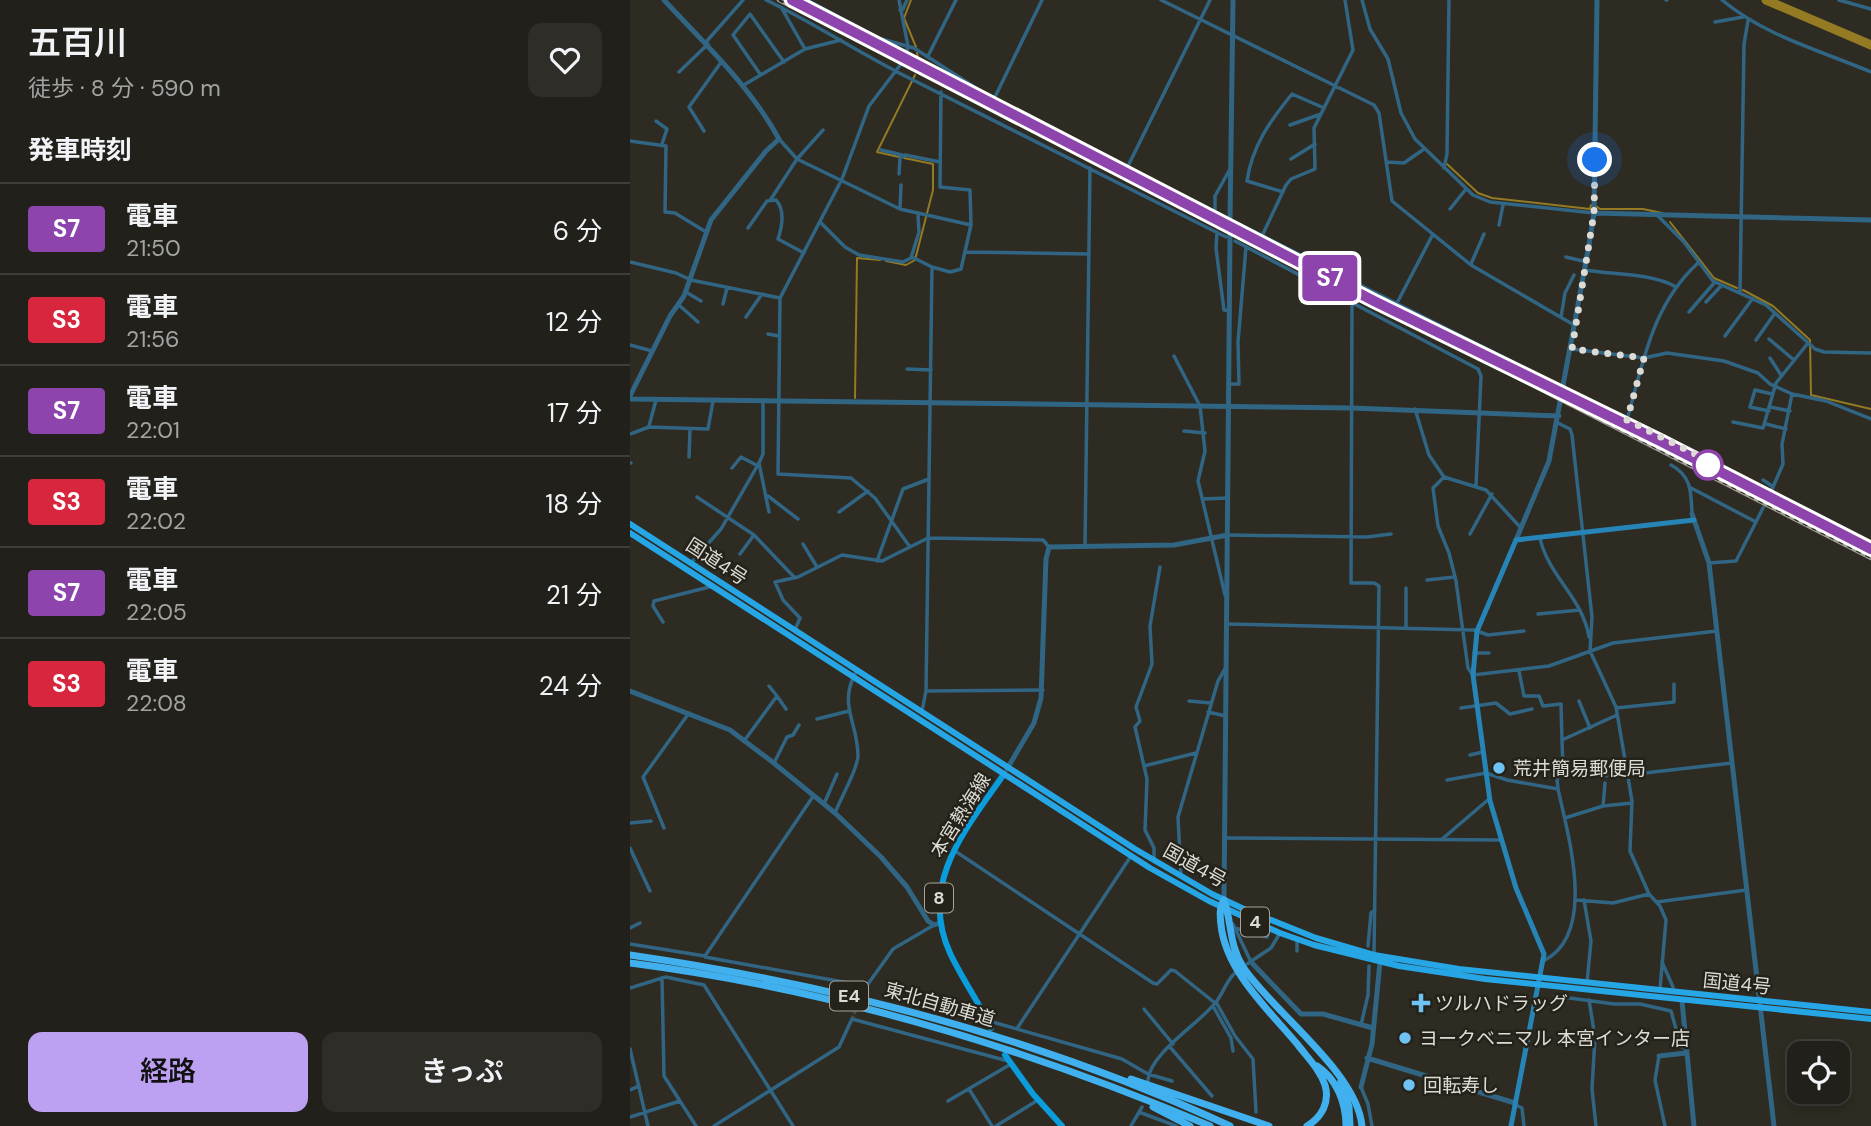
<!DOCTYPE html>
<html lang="ja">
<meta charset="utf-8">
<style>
body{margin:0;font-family:"DM Sans","Noto Sans JP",sans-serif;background:#2e2d27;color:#f1f3f6;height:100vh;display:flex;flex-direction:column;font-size:26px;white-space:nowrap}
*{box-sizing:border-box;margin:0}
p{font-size:23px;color:#a2a3a2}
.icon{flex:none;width:38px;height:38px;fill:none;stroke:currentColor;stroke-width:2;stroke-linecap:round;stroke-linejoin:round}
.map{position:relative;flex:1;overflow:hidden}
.sheet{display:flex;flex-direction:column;background:#22201a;width:630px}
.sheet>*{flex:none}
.badge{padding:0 14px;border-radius:5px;font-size:24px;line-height:46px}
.controls{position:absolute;left:1157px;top:1041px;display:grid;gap:14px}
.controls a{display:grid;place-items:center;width:63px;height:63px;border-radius:14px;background:#22201a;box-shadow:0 4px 10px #0003,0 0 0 2px #3f3e39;font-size:35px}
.you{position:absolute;width:35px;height:35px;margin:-18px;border:5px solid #fff;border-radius:50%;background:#1a73e8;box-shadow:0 0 0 10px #1a73e833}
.map>.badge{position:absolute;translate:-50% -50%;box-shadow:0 0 0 4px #fff}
h2{padding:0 28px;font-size:26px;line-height:63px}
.round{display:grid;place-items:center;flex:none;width:74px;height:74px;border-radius:14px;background:#2e2d27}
.summary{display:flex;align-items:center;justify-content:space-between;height:119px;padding:0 28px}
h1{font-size:33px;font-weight:600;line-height:52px}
.button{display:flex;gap:14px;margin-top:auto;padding:14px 28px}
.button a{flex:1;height:80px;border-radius:14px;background:#bca0f2;color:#111;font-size:28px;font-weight:600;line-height:80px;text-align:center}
.button a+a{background:#2e2d27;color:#f1f3f6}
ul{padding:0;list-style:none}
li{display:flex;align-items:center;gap:21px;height:91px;padding:0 28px;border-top:2px solid #3f3e39}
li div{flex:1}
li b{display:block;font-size:26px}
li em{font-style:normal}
li .badge{min-width:77px;font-weight:700;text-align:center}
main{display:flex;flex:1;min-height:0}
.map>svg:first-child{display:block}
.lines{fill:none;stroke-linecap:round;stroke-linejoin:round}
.stream{stroke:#937a23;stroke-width:2}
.river{stroke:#937a23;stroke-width:9}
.minor-tunnel{stroke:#48453d;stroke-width:3.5;stroke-dasharray:3.5 2;stroke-linecap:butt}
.minor{stroke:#316584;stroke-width:3.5}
.tertiary{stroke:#316584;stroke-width:5}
.secondary{stroke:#2685b6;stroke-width:5}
.primary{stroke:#0b9cdc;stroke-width:6}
.trunk{stroke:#26a6e5;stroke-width:6}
.motorway{stroke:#40b1ee;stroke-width:7}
.rail-casing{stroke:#9d9b94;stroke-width:4.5}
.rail{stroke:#242219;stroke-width:2;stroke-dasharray:5;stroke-linecap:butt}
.tertiary-bridge{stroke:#316584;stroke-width:5}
.line-casing{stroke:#fff;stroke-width:16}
.line{stroke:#8e44ad;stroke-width:10}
.walk{stroke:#dddbd5;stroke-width:7;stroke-dasharray:0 12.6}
.stop-dot{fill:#fff;stroke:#8e44ad;stroke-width:3.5}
.poi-dot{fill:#6fc2f4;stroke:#242219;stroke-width:2.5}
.labels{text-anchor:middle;stroke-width:5;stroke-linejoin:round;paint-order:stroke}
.shield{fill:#242219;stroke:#a6a49d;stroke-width:2}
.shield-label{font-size:18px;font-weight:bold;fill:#dddbd5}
.street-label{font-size:19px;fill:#dddbd5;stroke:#242219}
.poi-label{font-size:19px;fill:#dddbd5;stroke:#242219;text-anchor:start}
</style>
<main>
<section class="sheet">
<div class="summary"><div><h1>五百川</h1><p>徒歩 · 8 分 · 590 m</p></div><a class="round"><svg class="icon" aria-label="heart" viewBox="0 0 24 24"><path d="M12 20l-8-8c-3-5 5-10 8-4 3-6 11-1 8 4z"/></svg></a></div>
<h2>発車時刻</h2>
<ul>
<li><span class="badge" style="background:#8e44ad;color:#fff">S7</span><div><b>電車</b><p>21:50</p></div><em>6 分</em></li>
<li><span class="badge" style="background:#d7263d;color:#fff">S3</span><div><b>電車</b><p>21:56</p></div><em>12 分</em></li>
<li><span class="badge" style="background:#8e44ad;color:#fff">S7</span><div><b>電車</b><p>22:01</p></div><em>17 分</em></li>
<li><span class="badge" style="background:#d7263d;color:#fff">S3</span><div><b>電車</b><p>22:02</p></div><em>18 分</em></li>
<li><span class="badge" style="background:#8e44ad;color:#fff">S7</span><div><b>電車</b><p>22:05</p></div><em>21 分</em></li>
<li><span class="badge" style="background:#d7263d;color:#fff">S3</span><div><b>電車</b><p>22:08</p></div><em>24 分</em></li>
</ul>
<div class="button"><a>経路</a><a>きっぷ</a></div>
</section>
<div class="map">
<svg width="1241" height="1126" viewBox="0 0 1241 1126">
<rect width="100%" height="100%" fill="#2e2b22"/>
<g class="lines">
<path class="stream" d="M281 0 274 18 286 47
M287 53 289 62
M269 157 247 152 285 75
M817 164 848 193 862 198 960 209 961 205
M966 206 970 209H1013L1032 213
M1040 222 1084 278 1107 288
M256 261 276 265 285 260 303 190V164L274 158
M1113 290 1143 306 1180 340 1181 395 1241 409
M225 398 227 258 250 260"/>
<path class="river" d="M1136 0 1241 45"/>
<path class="minor-tunnel" d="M1133 508 1140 494
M222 1019 227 1006"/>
<path class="minor" d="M136 0C186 24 232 55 281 79 386 132 492 184 596 237
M177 0 248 38 284 48 363 99 597 218
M269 0 278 46 276 55
M531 0 744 105 749 113 762 201 841 265 944 325
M732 0 740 29 758 59 771 113 785 139 843 195 860 202 964 213
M1036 0H1037
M1092 0C1135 36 1189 50 1241 72
M1209 0 1241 9
M151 7 175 49
M270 10 273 9 277 0
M1085 22 1113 17
M76 42 113 0
M298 56 326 0
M271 64 239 106 212 179 150 298 148 474 221 478 245 498 280 547
M49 72 78 44
M130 74 103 35 120 14 154 62
M112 86 175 49 211 40
M364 99 412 0
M26 121 37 129 32 144
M660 125 691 114
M74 131 59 107 92 61
M149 139 167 159 270 209 341 225
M0 141 36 146 35 212 45 213 76 232
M251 150 272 155
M661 159 685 144
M756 162 774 163 794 149
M497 168 580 0
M814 168 817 154 819 0
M269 174 270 158 275 155 310 162
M653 192 617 181C622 146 640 121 662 94L694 108
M141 199 167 159 193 130
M270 209 271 185
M820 209 836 189
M585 212V196L600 169
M1028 216 1054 242 1083 281 1136 305 1185 349 1194 352 1241 353
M190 222 215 247 229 255 273 262 281 258 289 232 288 215
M605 222 934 388
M869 225 873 205
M118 228 137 201 146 200C155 210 152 227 148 239L174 253
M587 232 586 248 594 310 600 311
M632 236 656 185 661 179 685 169 684 128 723 50 715 0
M605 241 848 369 851 376 846 486
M335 252 458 254
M282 257 302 267
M936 257 957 262
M0 262 46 273 61 280 150 298
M1068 263C1022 305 1013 363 997 420L1141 491
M841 264 854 234
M955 270C984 275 1022 273 1046 287
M56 292 71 301
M1110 292 1114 44 1118 21
M1076 302 1091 286
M767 303 803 234
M93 304 97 288
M722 304 721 583H744L749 586 744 955
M49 305 68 322
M1059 312 1085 282
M116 317 132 294
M931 317 935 293 944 275
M138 334 149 336
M1095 336 1123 298
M1139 339 1164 360
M1126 340 1145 313
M0 345 22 351
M942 349 1014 358 1037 353 1094 361 1128 373 1140 384 1162 394 1152 444 1153 464 1140 494
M544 356 570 406 575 451 568 481 595 595
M1140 358 1151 375
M277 369 301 370
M599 384H609L608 342 616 247
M1162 394 1196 401 1241 419
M1140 407 1160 411
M785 409 799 455 814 477
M1139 411 1120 407 1125 390 1142 394
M1103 422 1133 428 1146 383 1178 343
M928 423 940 429 942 435 962 617 960 651 986 707 1002 801 1000 851 1019 894 1030 906 1036 920 1030 989
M1136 424 1156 429
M19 426 26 400
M554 431 575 433
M0 434 19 427 78 429 83 401
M59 457 60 429
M0 463H1
M129 463 139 512
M1041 465C1062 476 1061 493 1062 514
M102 468 111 457 128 466
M1133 480 1142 486
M1061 488 1126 522 1106 561 1079 563
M138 496 168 519
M67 497 124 535 164 577
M572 499 598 498
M209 512 238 491
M1126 522 1133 508
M891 528 856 490 814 477 803 488 808 526 819 553 826 581 838 668 843 675 919 666 983 643 1087 631
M840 534 862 494
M598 535 737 537 761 534
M910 538C918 576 953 598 959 637
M173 544 187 567
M455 545 460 168
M110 554 124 535
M247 561 273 489 299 479
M60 564 91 529 129 463 133 454V402
M797 580 825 577
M908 614 950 610
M33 622 23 606 24 601 83 586
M597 624 844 630 858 635 894 631
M776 628V588
M165 630 170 618 153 600 145 582 168 577 212 555 252 561 298 538 413 540 419 547
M844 653H859
M889 671 894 696H909L913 706 931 704 932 740
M296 691 413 690
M147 696 156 709
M559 701 581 703
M949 701 960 728
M831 708 866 703 880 714 902 709
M986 708 1044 702V684
M292 711 296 691 302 267 320 272 331 269 341 225 340 190 310 187 311 92
M578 712 596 716
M187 719 219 711
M114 741 147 696 139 686
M840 755 853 752
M144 763 157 737 163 735 169 725
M514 766 566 753
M931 773 960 768
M997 775 1102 763
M969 777 997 772
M817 780 856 773 877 780 928 789C938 835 968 935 913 961
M928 789 927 779 933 769 932 740 987 715
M194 804 207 774
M973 806 975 783
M205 813C210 799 228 769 228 756 228 722 207 704 227 670
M935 818 973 806 1002 803
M0 823 21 821
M34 828 13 777 59 713
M595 838 871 840
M811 840 859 799
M0 848 20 891
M325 851 523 983 527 984 541 970 545 971 585 1003
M524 858V848L515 830 517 779 505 727 510 721 506 707 522 664 520 626 530 567
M551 877 548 817 588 681 595 669
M946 900 983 903 1019 894
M954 900 961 941 957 983
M1027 902 1116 890
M603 924 621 962
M0 928 10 923
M605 928 637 937 640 928
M667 939V951
M0 944 75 956 184 795
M738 946 741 913 745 910
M75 957 235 986
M1032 962 1043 987
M617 964 641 948 650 933
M0 988 32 978
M233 991 263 949 304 925
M925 996 984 1004H1010L1041 1011 1051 1047 1056 1049
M959 1000 965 1037 962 1089 966 1126
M586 1002 605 1036 623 1059 626 1112
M583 1006 601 1038 603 1051
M514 1009 543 1044
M359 1021 492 1059 518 1074 542 1081
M731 1025 738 995 739 966
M388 1027 501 856
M540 1047 582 1096
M0 1049 18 1126
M1029 1056 1025 1080 1035 1126
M518 1080C520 1053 569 1024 586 1002 593 993 596 982 604 974
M731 1087 738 1104 742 1126
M339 1089 362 1126
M0 1090 9 1086
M318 1101 381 1064
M886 1105 892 1108 894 1126
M509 1112 546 1126
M0 1117 50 1101
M66 1126 34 1076 32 978 36 977 74 985 163 1126
M84 1126 209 1047 222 1019 378 1061
M366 1126 408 1100
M501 1126 512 1107"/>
<path class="tertiary" d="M964 213 1241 220
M600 221 603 0
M0 396 40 316 54 296 81 220 136 151 149 139C120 86 75 44 34 0
M0 399 721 408 929 416
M1062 514 1079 563 1144 1126
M886 540 919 461 959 245 964 213 967 0
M0 691 100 730 140 760 205 813 251 857 277 887 298 921 304 925 310 923
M377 769 404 723 411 698 416 559 419 547 544 545 598 535
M594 900 600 236
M621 962 671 1014H693L743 1028
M1052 1001 1064 1126
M1029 1056 1056 1053
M737 1058 885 1103
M731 1087 742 1044 750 962"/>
<path class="secondary" d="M881 1126 914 954 886 888 860 801 843 675 847 631 886 540 1064 520"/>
<path class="primary" d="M361 1028C349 1002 332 979 320 953 288 883 336 829 374 774
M375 1055 403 1094 432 1126"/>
<path class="trunk" d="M0 524 505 849 582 894 616 910 686 938 744 955 829 969 1241 1012
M0 533 520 868 579 901 650 933 684 945 769 966 855 979 1241 1019"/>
<path class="motorway" d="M594 900C602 923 599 945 613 967 644 1013 727 1072 732 1126
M594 900C589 908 590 916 591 925 596 972 640 1011 668 1045 678 1058 690 1070 695 1085 700 1102 692 1117 677 1126
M0 955C206 985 410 1038 600 1126
M0 963C201 989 394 1047 580 1126
M687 1066C707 1079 716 1103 716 1126
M501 1079 639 1126
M711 1081 719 1107 720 1126
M523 1107 560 1126"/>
<g class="rail-casing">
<path id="rail" d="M149 0 1241 558"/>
</g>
<use href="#rail" class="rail"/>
<path class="tertiary-bridge" d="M600 236V221"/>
</g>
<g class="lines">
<g class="line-casing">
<path id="line" d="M162 0 744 301 1032 442 1241 549"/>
</g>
<use href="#line" class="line"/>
<path class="walk" d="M965 160 964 213 942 349 1014 358 997 420 1071 457 1078 465"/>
</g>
<circle class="stop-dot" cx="1078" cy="465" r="14"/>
<g class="poi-dot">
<circle cx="869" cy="768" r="7"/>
<path d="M787.5 992.5h7v7h7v7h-7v7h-7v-7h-7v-7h7z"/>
<circle cx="775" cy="1038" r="7"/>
<circle cx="779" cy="1085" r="7"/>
</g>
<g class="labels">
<g class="shield">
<rect x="295" y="883.5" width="28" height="29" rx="5"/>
<rect x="611" y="907.5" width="28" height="29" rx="5"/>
<rect x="200" y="981.5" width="38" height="29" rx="5"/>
</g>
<g class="shield-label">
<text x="309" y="904">8</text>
<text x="625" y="928">4</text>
<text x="219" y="1002">E4</text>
</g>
<g class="street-label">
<text transform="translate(87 561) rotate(33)" y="7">国道4号</text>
<text transform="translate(330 815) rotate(-58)" y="7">本宮熱海線</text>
<text transform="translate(565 865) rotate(29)" y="7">国道4号</text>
<text transform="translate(1107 983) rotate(6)" y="7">国道4号</text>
<text transform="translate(310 1004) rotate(16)" y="7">東北自動車道</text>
</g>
<g class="poi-label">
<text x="883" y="775">荒井簡易郵便局</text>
<text x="805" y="1010">ツルハドラッグ</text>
<text x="789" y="1045">ヨークベニマル 本宮インター店</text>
<text x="793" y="1092">回転寿し</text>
</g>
</g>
</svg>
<div class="controls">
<a><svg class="icon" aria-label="locate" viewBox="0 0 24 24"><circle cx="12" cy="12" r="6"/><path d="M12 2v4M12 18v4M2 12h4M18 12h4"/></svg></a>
</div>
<div class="you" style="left:965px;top:160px"></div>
<b class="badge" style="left:700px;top:278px;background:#8e44ad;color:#fff">S7</b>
</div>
</main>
